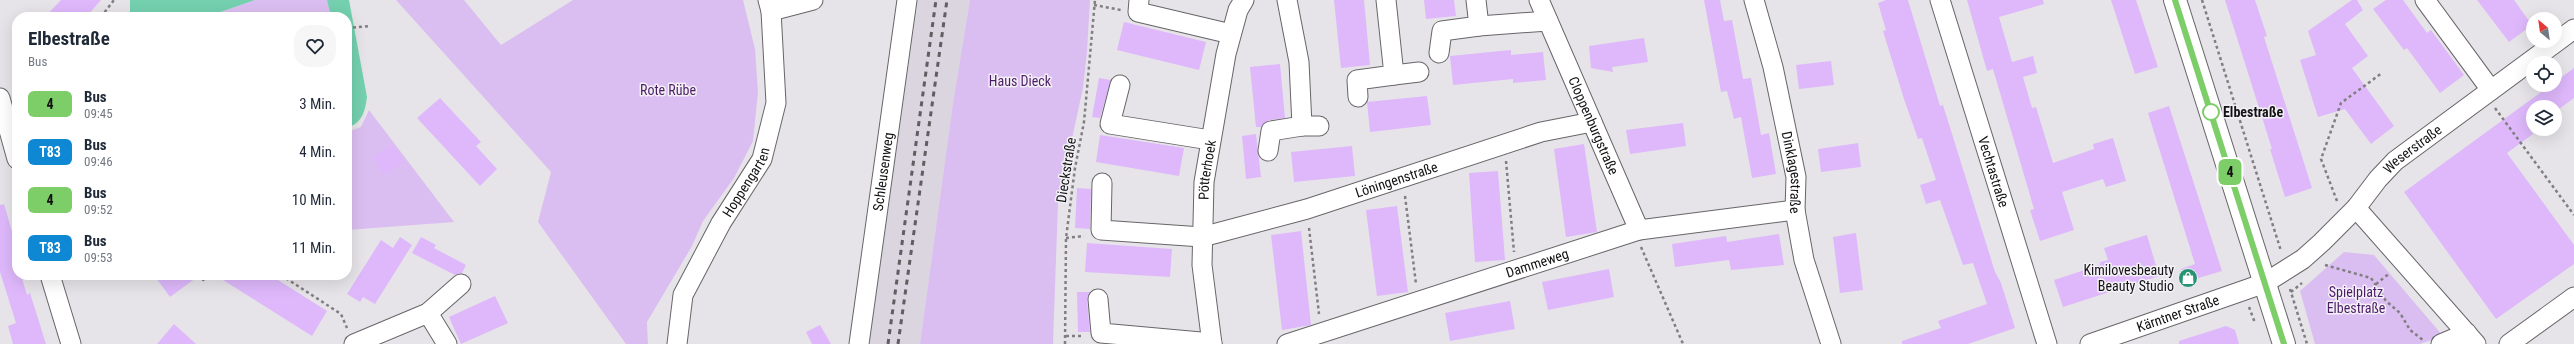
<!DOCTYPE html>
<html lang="de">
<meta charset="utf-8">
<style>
body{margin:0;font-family:"Roboto Condensed",sans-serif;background:#f6f6f7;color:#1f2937;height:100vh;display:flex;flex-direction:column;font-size:15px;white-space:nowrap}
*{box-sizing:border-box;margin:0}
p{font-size:13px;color:#747a83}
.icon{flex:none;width:22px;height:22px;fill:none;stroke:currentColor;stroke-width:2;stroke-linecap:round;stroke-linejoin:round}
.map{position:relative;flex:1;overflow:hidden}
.side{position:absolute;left:12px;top:12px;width:340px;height:268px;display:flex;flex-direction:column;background:#fff;border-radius:16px;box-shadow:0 4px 16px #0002}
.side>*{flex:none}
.badge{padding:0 8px;border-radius:6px;font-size:14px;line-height:26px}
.needle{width:26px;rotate:331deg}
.buttons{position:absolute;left:2526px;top:12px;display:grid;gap:8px}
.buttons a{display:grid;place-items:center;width:36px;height:36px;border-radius:50%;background:#fff;box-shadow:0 4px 16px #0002;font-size:20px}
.map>.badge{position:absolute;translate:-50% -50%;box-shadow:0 0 0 2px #fff}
.round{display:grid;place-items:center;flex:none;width:42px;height:42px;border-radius:16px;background:#f6f6f7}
.overview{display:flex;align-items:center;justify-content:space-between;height:68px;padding:0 16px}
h1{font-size:19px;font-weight:700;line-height:30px}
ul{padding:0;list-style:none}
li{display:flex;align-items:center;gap:12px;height:48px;padding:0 16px}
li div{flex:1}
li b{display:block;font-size:15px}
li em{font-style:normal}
li .badge{min-width:44px;font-weight:700;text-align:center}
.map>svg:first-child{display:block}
.built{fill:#dad5df}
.green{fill:#dbbef1}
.water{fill:#74d0af}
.building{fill:#deb8fb}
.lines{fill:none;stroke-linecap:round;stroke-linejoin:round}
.minor-casing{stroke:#676569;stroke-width:21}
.major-casing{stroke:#676569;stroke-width:24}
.path{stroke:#807e81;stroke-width:2.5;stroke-dasharray:3 3;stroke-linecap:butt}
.minor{stroke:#fff;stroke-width:19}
.major{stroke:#fff;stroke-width:22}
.rail{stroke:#605e61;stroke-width:3;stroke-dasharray:5 5;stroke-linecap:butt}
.line-casing{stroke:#fff;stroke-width:9}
.line{stroke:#7dce69;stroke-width:6}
.stop-dot{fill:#fff;stroke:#7dce69;stroke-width:2}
.labels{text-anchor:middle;stroke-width:3;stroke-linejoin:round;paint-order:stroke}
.park-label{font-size:14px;fill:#4d1c69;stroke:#f3f1f5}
.stop-label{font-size:14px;font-weight:bold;fill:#131214;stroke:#f3f1f5;text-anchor:start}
.street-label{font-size:14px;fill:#131214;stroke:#f3f1f5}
.poi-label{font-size:14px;fill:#131214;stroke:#f3f1f5;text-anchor:end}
</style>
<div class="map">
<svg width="2574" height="344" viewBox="0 0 2574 344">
<rect width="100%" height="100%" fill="#e6e4e8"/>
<path class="built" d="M918 0H970L953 103 920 344H869Z"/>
<path class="green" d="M255 0H327L331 17H206Z
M396 0H464L501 45 573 0H743L755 49 758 92 753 141 734 178 703 221 692 246 647 322 648 344H626L538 222 551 172Z
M970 0H1090L1087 52 1083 88 1058 203 1053 344H920L953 103Z
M369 110 454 222 347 230V132L361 127Z
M2344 252 2374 255 2443 336 2420 344H2315L2300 291Z"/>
<path class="water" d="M130 0H255L206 17H130Z
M327 0H349L367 97C365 112 362 123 347 128V17H331Z"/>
<path class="building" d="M61 0H101L86 17H45Z
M1334 0H1364L1370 65 1341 68Z
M1424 0H1454L1456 16 1426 19Z
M1704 0H1720L1724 21 1732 20 1743 79 1751 78 1761 135 1769 133 1776 174 1752 178 1741 117 1734 119 1727 91 1721 92Z
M1886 0H1908L1940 106 1943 105 1995 272 2001 283 2015 328 1968 344H1902V341L1941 328 1938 321 1987 304 1973 263 1963 265 1940 200 1926 204 1920 185 1936 180 1922 138 1918 139 1904 99 1883 31 1886 30 1878 3Z
M1967 0H2043L2044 4 1999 17 2012 62 2033 56 2037 73 2023 77 2032 108 2036 107 2053 163 2094 149 2093 144 2113 138 2126 181 2106 187 2103 179 2062 192 2074 230 2040 241 2030 210 2034 209 1993 69 1987 71Z
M2111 0H2136L2158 67 2135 74Z
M2225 0H2255L2267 36 2264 37 2312 188 2285 197 2270 149H2272Z
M2352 0H2357L2363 10 2345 24 2368 56 2352 68 2394 126 2371 144 2345 109 2318 117 2300 60 2316 55 2308 31Z
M2386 0H2403L2427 33 2431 30 2464 75 2440 93 2407 48 2404 50 2373 9Z
M2477 0H2514L2532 25 2509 42Z
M1124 22 1206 42 1199 70 1117 50Z
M1644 38 1648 62 1612 67 1613 72 1591 68 1589 46Z
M1511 50V55L1543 52 1546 80 1513 83V79L1453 85 1450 56Z
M1831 61 1834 85 1799 89 1796 65Z
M1280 64 1285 118 1269 120 1261 127H1256L1250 67Z
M2574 68V98L2555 112V107H2533V128L2530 130 2533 134 2507 153 2574 245V264L2496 319 2404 192 2551 85H2555V82Z
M1099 78 1111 80 1100 118 1092 117Z
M1427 96 1431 125 1370 132 1367 102Z
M440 98 481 142 476 146 497 169 480 186 417 118Z
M2169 106 2222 271 2185 282 2181 269 2195 264 2148 113Z
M1683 123 1686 146 1630 154 1626 130Z
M1256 134 1261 177 1246 179 1242 136Z
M1100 135 1184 148 1179 176 1096 162Z
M1858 143 1861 167 1821 172 1818 149Z
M392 144 404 162 384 175 373 157Z
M1584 144 1597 232 1566 237 1554 149Z
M1352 146 1355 176 1294 182 1291 152Z
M1498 171 1505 260 1475 262 1469 173Z
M1077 188 1091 189 1090 229 1075 228Z
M4 204 17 249V275H21L27 295 30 293 46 344H13L8 326 16 323 0 272V205Z
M1397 206 1408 292 1377 296 1366 210Z
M1301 231 1311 325 1282 330 1271 235Z
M1856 233 1863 290 1840 293 1833 237Z
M1779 234 1784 265 1731 270 1729 260 1675 267 1672 244 1726 236 1727 242Z
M2147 235 2159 276 2063 307 2054 280 2100 265V262L2108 260 2104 248Z
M400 237 412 245 375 304 363 297 360 302 347 294 381 240 393 248Z
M421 237 436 245 434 248 466 265 462 273 455 275 412 253Z
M1087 243 1172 249 1170 277 1085 272Z
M1609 269 1614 297 1548 310 1542 282Z
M154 275H200L170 297Z
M215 275H270L327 311 312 336Z
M1077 292H1090L1087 300 1090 332H1078Z
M495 296 508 323 461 344 449 317Z
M1510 301 1515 329 1450 341 1445 313Z
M174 324 196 344H157Z
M820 325 831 344H812L806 332Z
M2226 326 2235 330 2239 344H2179V341Z"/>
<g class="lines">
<g class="minor-casing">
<g id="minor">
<path d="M1139 0 1138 12 1231 34"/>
<path id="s1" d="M1539 0 1639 230"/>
<path id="s2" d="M1754 0 1773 67 1796 177 1795 210 1804 260 1831 344"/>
<path id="s3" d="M1940 0 2047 344"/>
<path d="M2425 0 2491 90"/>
<path d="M771 11 813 0"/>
<path d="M1479 26 1548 21"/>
<path d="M1439 53 1442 31 1479 26 1476 0"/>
<path d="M1394 75 1419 72"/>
<path d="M1120 85 1110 124 1210 140"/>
<path d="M1358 97 1357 80 1394 75 1386 0"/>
<path d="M0 98 17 159"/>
<path d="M1302 126H1319"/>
<path d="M1268 151 1271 131 1302 126 1299 62 1287 0"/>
<path id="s4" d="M1102 183 1101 230 1202 237 1307 209 1541 132 1592 122"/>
<path d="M2356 208 2476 344"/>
<path d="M50 275 71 344"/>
<path d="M1098 299 1101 333 1212 343"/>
<path d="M428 313 447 344"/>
<path d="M354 344 428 313 461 284"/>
<path id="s5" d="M677 344 683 295 721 223 762 159 776 103 771 11 768 0"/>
<path id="s6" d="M859 344 907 0"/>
<path id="s7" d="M1212 344 1202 265 1204 182 1226 54 1238 10 1244 0"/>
<path id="s8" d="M1287 344 1639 230 1795 210"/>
<path id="s9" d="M2090 344 2265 283 2303 259 2322 242 2356 208 2378 179 2395 161 2574 29"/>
<path d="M2441 344 2467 333"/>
<path d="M2509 344 2574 297"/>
</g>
</g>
<g class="major-casing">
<path id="major" d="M2175 0 2284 344"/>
</g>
<path class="path" d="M2202 0 2281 251
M1094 5 1121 10
M101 17 114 0
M347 28 371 26
M2495 108 2574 215
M1506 161 1514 252
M1405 196 1416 284
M2337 201 2321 159 2341 103 2382 73
M1309 228 1319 314
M1066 238 1084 236
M1641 247 1683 344
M2325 265 2371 278 2386 301 2400 313 2410 330 2423 340
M199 275 203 280 212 275
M281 275 341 314 347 328
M2376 284 2390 273
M2290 289 2307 344
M2291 292 2302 283
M2249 307 2255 323
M1066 336H1083
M1065 344 1066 238 1075 168 1084 122 1095 0"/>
<use href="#minor" class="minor"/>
<use href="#major" class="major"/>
<path class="rail" d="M888 344 936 0
M898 344 947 0"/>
</g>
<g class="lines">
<g class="line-casing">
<path id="line" d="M2175 0 2284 344"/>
</g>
<use href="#line" class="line"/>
</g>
<defs>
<g id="shop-disc" transform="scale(1)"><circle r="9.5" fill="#269374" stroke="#f3f1f5"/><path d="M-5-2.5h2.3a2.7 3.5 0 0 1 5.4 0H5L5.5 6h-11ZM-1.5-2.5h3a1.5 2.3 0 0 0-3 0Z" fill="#fff"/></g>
</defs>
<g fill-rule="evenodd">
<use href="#shop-disc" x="2188" y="278"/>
</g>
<circle class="stop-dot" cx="2211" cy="112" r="8"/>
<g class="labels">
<g class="park-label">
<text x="1020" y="86">Haus Dieck</text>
<text x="668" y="95">Rote Rübe</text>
<text x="2356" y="297">Spielplatz<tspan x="2356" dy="16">Elbestraße</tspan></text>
</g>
<g class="stop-label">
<text x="2223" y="117">Elbestraße</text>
</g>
<g class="street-label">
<text dy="5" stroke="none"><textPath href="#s1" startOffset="137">Cloppenburgstraße</textPath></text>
<text dy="5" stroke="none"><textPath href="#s9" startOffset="386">Weserstraße</textPath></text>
<text transform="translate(1066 170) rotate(-81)" y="5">Dieckstraße</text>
<text dy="5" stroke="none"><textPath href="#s7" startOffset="175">Pötterhoek</textPath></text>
<text dy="5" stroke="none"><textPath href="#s6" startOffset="174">Schleusenweg</textPath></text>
<text dy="5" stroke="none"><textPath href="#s3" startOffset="180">Vechtastraße</textPath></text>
<text dy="5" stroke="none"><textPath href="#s2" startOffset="177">Dinklagestraße</textPath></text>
<text dy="5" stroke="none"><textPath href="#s4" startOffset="351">Löningenstraße</textPath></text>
<text dy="5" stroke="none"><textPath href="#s5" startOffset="179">Hoppengarten</textPath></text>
<text dy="5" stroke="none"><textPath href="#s8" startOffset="263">Dammeweg</textPath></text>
<text dy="5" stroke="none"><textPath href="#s9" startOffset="93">Kärntner Straße</textPath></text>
</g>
<g class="poi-label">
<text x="2174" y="275">Kimilovesbeauty<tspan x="2174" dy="16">Beauty Studio</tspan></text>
</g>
</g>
</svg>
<div class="buttons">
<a><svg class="needle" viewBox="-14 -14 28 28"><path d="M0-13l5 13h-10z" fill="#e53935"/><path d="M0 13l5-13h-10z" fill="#747a83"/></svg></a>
<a><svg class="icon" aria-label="locate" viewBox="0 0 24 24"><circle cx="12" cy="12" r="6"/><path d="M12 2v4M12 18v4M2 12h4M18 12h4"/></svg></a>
<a><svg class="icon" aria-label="layers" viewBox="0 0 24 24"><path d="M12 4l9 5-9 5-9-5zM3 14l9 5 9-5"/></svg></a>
</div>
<b class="badge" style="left:2230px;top:172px;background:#7dce69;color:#111">4</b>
<section class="side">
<div class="overview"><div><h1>Elbestraße</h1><p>Bus</p></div><a class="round"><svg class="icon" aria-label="heart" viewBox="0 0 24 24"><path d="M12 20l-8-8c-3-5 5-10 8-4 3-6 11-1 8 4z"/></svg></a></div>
<ul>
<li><span class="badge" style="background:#7dce69;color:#111">4</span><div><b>Bus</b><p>09:45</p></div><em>3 Min.</em></li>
<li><span class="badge" style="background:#0e88d3;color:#fff">T83</span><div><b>Bus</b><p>09:46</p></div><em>4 Min.</em></li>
<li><span class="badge" style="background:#7dce69;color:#111">4</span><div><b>Bus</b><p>09:52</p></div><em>10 Min.</em></li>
<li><span class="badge" style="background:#0e88d3;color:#fff">T83</span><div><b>Bus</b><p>09:53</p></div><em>11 Min.</em></li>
</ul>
</section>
</div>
